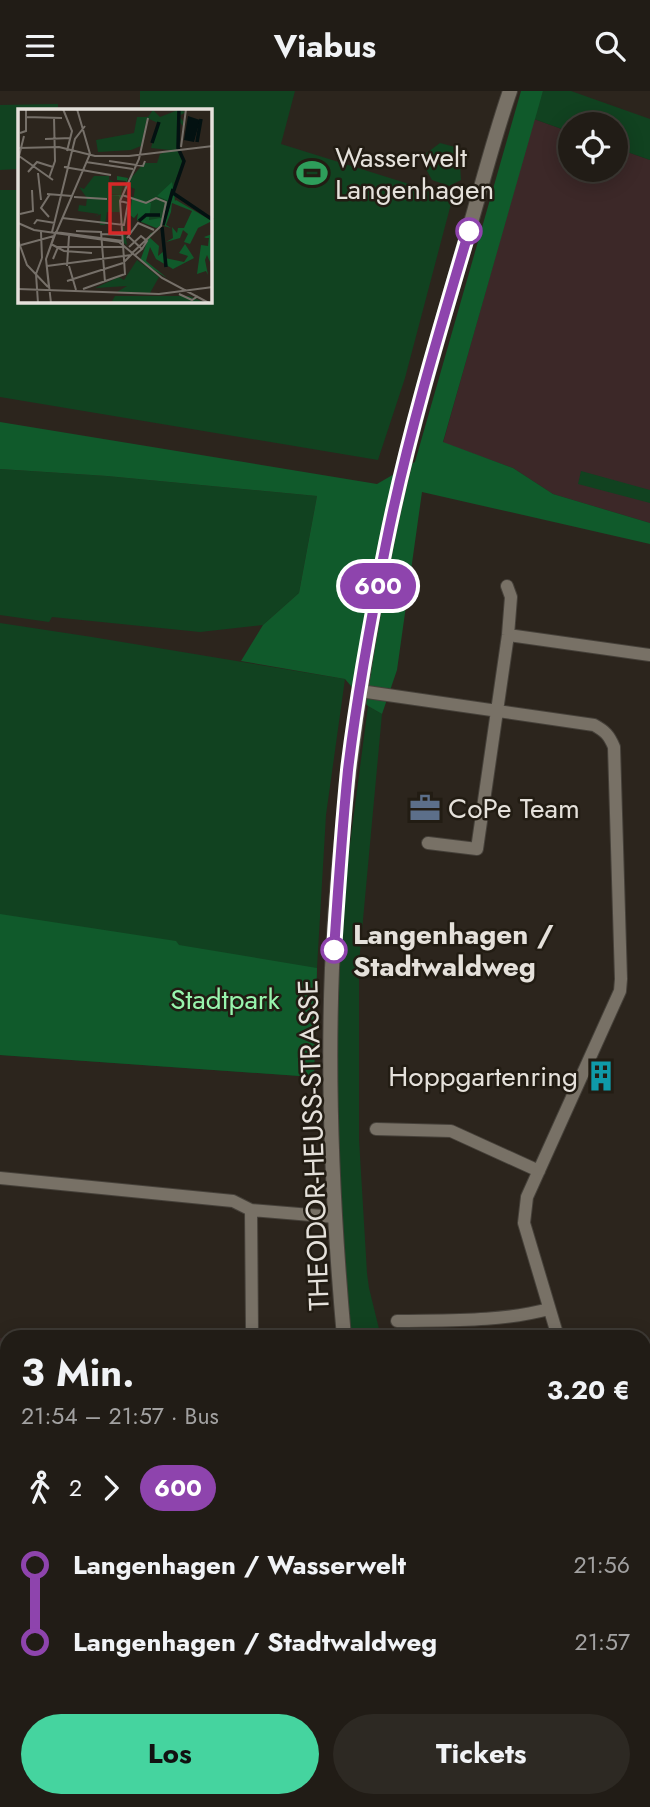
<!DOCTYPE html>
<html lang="de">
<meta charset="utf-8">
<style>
body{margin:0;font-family:Jost,sans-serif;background:#2d2923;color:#f1f3f6;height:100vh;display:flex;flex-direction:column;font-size:26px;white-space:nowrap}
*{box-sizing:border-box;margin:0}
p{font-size:23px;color:#a2a1a1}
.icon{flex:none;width:38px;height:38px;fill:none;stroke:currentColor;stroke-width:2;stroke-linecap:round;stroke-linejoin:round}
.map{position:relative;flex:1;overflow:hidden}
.details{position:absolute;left:0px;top:1239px;width:651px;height:478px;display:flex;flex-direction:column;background:#211c16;border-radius:21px 21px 0 0;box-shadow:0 4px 18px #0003,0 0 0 2px #3e3a35}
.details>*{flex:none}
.badge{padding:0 14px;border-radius:23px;font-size:24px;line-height:46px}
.controls{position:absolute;left:558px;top:21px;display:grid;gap:14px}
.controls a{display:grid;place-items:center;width:70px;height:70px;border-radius:50%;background:#211c16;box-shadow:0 4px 18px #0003,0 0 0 2px #3e3a35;font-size:35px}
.map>.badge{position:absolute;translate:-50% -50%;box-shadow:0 0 0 4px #fff}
.legs{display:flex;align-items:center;gap:10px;height:77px;padding:0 21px;font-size:23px}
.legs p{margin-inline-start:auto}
.headline{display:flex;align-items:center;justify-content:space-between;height:119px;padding:0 21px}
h1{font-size:38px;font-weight:700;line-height:52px}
.button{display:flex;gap:14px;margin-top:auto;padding:14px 21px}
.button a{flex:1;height:80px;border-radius:42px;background:#45d49f;color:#111;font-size:28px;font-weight:700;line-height:80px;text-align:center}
.button a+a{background:#2d2923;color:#f1f3f6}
ul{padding:0 21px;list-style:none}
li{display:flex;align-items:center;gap:24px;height:77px;font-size:26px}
li i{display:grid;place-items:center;width:10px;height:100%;margin:0 9px;background:currentColor}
li i::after{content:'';width:18px;height:18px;margin:-9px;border:5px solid;border-radius:50%;background:#211c16}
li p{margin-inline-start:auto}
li:first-child i{background:linear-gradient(#0000 50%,currentColor 0)}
li:last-child i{background:linear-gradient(currentColor 50%,#0000 0)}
header{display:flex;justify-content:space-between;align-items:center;height:91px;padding:0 21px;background:#211c16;font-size:32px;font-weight:700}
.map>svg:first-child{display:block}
.education{fill:#3c2828}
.green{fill:#114220}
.forest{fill:#105a2b}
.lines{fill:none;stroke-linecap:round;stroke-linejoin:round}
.minor-casing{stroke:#46413a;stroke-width:14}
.tertiary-casing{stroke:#46413a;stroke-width:16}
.minor{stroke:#787166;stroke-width:12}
.tertiary{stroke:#787166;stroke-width:14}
.line-1-casing{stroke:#fff;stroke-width:16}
.line-1{stroke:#8e44ad;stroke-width:10}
.stop-1-dot{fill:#fff;stroke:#8e44ad;stroke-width:3.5}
.labels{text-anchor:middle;stroke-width:5;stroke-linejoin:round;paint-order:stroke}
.poi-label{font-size:28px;fill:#e5e1db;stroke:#221c13;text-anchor:start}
.stop-label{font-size:28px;font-weight:bold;fill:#e5e1db;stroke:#221c13;text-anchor:start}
.park-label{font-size:28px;fill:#98f5ad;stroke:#221c13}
.street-label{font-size:28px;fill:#e5e1db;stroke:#221c13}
.inset-river{fill:none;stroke:#031111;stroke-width:3.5}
.inset-road{fill:none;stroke:#767069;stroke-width:2}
.view{fill:#d62828;fill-opacity:0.15;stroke:#d62828;stroke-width:3.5}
.inset-edge{fill:none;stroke:#e5e1db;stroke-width:3.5}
</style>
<header><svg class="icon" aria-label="menu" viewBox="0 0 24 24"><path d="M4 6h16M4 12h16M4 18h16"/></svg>Viabus<svg class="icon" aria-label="search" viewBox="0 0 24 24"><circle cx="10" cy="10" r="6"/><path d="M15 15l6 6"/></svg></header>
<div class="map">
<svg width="650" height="1716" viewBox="0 0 650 1716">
<rect width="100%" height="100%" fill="#2c251d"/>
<path class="education" d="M534 28 570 41V79H616V57L650 69V432L553 403 513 377 443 352Z
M0 1247 7 1248V1424H0Z"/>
<path class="green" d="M140 0H295L281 53 406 92 452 109 405 287 378 369 0 306V99H19V210H210V19H140Z
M543 0H571L650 28V69L616 57V33H570V41L534 28Z
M58 13V19H19V78L0 79V14Z
M440 52 459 57 461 89 449 95 432 89 420 67Z
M0 378 107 385 317 405 299 502 263 534 200 541 52 526 49 531 0 524Z
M581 380 650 399V412L578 393Z
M0 532 92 546 345 588 326 724 317 877 314 986 0 964Z
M368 615 382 623 359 872V1048L367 1182 369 1197 381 1246H350L336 1037 337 893 346 784Z"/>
<path class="forest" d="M521 0H543L443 351 513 377 553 403 650 432V453L422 401 397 579 382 623 368 615 345 588 241 570 263 534 299 502 317 405 107 385 0 378V331L377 393 415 371Z
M0 823 176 850 179 854 317 877 314 986 0 964Z"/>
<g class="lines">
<g class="minor-casing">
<path id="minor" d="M508 544 650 564
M360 600 594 634C605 640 609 644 614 656L621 888 620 900 527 1106 524 1132 558 1246
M428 752 477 758 508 544 511 506 507 495
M376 1038 451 1040 539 1080
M0 1087 233 1110 251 1119 335 1126
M251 1119 252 1240
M397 1230C448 1229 500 1231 549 1218
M0 1460H7
M644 1502 650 1503
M69 1716 70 1710
M607 1716 611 1710"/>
</g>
<g class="tertiary-casing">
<path id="tertiary" d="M344 1246C333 1124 327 1000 332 877 339 735 358 594 386 454 406 355 435 257 463 159 479 106 492 52 510 0
M436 1710 438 1716"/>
</g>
<use href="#minor" class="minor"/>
<use href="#tertiary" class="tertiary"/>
</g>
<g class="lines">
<g class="line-1-casing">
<path id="line-1" d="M334 859C338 799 342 739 348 679 357 603 371 528 386 453 407 348 438 244 469 140"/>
</g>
<use href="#line-1" class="line-1"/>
</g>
<defs>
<g id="stadium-bare" transform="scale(2.415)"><path d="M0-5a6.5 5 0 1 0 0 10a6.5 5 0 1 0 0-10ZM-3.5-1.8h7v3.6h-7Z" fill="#2e9e5b" stroke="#221c13" stroke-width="2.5" paint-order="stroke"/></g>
<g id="office-bare" transform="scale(2.415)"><path d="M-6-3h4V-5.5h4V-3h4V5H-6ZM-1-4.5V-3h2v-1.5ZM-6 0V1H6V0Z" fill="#5c6f8a" stroke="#221c13" stroke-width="2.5" paint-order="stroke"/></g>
<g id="building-bare" transform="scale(2.415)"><path d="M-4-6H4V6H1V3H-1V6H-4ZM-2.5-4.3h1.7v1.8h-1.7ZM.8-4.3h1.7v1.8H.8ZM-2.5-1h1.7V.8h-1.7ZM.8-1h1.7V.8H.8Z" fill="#0f9aa8" stroke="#221c13" stroke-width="2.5" paint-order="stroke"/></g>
</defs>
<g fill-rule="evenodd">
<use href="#stadium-bare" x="312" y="82"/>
<use href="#office-bare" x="425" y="717"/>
<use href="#building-bare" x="601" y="985"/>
</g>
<g class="stop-1-dot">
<circle cx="469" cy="140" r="12"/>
<circle cx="334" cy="859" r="12"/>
</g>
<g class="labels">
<g class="poi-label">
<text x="335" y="76">Wasserwelt<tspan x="335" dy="32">Langenhagen</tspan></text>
<text x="448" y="727">CoPe Team</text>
<text x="578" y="995" text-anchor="end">Hoppgartenring</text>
</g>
<g class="stop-label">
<text x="353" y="853">Langenhagen /<tspan x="353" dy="32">Stadtwaldweg</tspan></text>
</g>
<g class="park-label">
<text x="225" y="918">Stadtpark</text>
</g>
<g class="street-label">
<text transform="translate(313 1054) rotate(-92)" y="10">THEODOR-HEUSS-STRASSE</text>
</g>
</g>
<g transform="translate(18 18)">
<rect width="194" height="194" fill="#2c251d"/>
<path d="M135 1 142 8 160 1 168 3 161 7 165 12V17L160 11V43L166 51 156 75 157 89 139 119 119 111 120 104 116 109 112 106 117 80 107 76 126 54H139L142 45 152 41 133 39 140 14 129 9 123 37 113 41 80 43 78 31 116 24 119 8H130ZM76 67H91V80L92 71 105 77 103 86 90 85 101 87 109 136 104 133 102 103H89L87 116H82L83 105 76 108 81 105 60 102 61 96 68 97 69 89 61 78 66 80ZM119 151 141 168 132 184 99 183 109 177 77 179 101 168 106 171ZM97 187H171L188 194H93Z" fill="#114220"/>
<path d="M99 67 110 69 105 85 133 94 131 111 148 108 145 116 138 119 119 111 120 104 116 109 112 106 114 89 105 87 102 92 101 87 90 86H104L108 72 99 71ZM154 73 157 92 158 91 194 112 180 119 172 135 166 133 170 125 165 121 162 129 148 133 155 129 154 118 159 124 160 119H166L174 102 154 94 153 103 148 116 153 119 146 117 153 93 139 87ZM140 121 131 128 141 137 140 147 146 142 147 149 166 153 170 147 161 144 167 135 176 149 155 160 138 150 132 138 128 152 149 169 122 152 132 125ZM194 125V150L192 153 189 146 187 151 190 166 188 162 179 165 183 136 190 137 191 129H188L186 128Z" fill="#105a2b"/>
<path d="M170 7 182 11 176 33 166 31Z" fill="#031111"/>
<path class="inset-river" d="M161 0 160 39 166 52 155 84 195 111M179 33 183 10M134 34 141 13M121 112 128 106H142M145 116 155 80M144 118 148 158"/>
<path class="inset-road" d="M45 0 54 22 49 42M8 8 44 9M2 24 8 22V0M27 30 53 29M0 33V0M163 38 168 0M1 39 41 38 77 47H111L195 37M1 47 35 71M0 51 6 27M91 52 125 57 127 52M68 53 115 60M49 58H46L93 66M10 63 19 53 35 58M20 64 23 91M31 69 37 52 36 8M29 85 54 87M104 86 128 94 138 89 148 93 143 117 113 145M56 88 89 90M2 105 15 102 14 81M31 108 23 99 32 85M44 109 106 116 110 94 102 92M0 114 16 121 101 133 144 169 191 194M16 115 19 111 37 114M58 122 83 123 87 173M23 123 24 149M34 123 57 30 67 17M38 124 72 45 59 0M83 125 105 126M110 127 124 140 117 146M109 129 120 114 136 121M0 131 9 156 30 178M33 135 46 142 74 144M3 136 36 127M51 138H105M111 138 123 127 129 132 124 140M35 150 40 138H51M29 157 113 146 106 153M49 157 51 127M51 157 58 181M49 172 105 154M31 179 28 150 37 124M0 180 141 185 195 178M65 180 107 165 102 92 121 50 130 9M161 185 174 191 180 187M20 194 18 165 24 149M33 194 28 150 38 123 105 132"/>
<path class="view" d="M92 75H111V124H92Z"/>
<rect width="194" height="194" class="inset-edge"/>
</g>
</svg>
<div class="controls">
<a><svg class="icon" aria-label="locate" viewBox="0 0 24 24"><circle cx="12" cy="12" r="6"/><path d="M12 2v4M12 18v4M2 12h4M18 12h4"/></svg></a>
</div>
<b class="badge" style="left:378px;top:495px;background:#8e44ad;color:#fff">600</b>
<section class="details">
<div class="headline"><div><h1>3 Min.</h1><p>21:54 – 21:57 · Bus</p></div><b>3.20 €</b></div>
<div class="legs"><svg class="icon" aria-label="walk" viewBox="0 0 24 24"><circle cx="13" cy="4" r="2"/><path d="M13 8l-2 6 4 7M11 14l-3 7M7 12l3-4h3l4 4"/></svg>2<svg class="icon" aria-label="forward" viewBox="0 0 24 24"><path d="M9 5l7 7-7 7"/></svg><b class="badge" style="background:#8e44ad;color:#fff">600</b></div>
<ul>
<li><i style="color:#8e44ad"></i><b>Langenhagen / Wasserwelt</b><p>21:56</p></li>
<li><i style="color:#8e44ad"></i><b>Langenhagen / Stadtwaldweg</b><p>21:57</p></li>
</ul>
<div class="button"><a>Los</a><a>Tickets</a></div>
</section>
</div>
